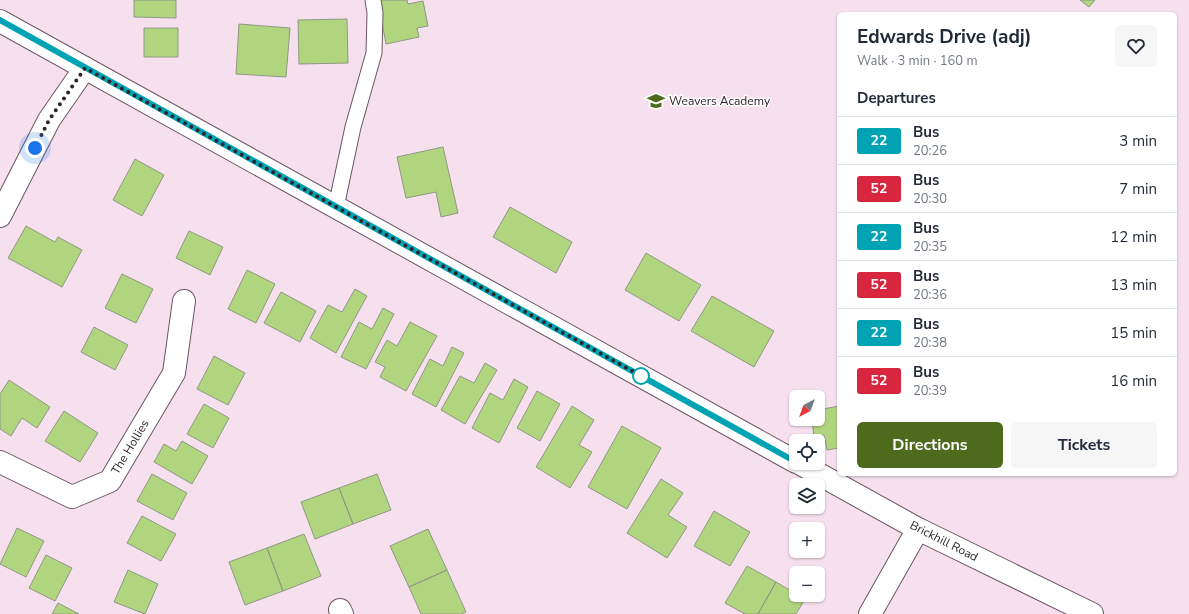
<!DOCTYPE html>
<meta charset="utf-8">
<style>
body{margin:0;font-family:"Nunito Sans",sans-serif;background:#f6f6f7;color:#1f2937;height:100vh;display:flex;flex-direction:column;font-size:15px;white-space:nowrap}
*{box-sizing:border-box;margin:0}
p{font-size:13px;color:#747a83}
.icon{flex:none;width:22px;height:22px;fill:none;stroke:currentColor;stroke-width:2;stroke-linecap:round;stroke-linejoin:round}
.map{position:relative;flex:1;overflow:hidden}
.panel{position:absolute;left:837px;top:12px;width:340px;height:464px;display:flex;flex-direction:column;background:#fff;border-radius:6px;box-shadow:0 1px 3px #0004}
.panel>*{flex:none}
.badge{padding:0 8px;border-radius:3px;font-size:14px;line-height:26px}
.needle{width:26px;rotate:221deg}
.buttons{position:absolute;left:789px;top:390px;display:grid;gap:8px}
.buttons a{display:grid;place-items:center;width:36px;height:36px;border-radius:6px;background:#fff;box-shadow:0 1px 3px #0004;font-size:20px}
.you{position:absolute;width:20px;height:20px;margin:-10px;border:3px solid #fff;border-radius:50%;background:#1a73e8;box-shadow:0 0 0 6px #1a73e833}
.map>.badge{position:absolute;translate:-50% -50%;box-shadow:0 0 0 2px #fff}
h2{padding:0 20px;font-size:15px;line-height:36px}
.round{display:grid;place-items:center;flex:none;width:42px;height:42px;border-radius:6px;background:#f6f6f7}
.overview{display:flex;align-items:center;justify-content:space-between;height:68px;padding:0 20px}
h1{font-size:19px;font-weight:700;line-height:30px}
.action{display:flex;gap:8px;margin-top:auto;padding:8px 20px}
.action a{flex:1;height:46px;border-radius:6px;background:#4d6a1d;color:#fff;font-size:16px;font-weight:700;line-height:46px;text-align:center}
.action a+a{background:#f6f6f7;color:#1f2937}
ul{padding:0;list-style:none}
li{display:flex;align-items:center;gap:12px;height:48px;padding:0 20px;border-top:1px solid #e0e1e3}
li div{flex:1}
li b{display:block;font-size:15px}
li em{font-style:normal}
li .badge{min-width:44px;font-weight:700;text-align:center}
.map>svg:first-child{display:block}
.building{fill:#b1d57f;stroke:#8f9885}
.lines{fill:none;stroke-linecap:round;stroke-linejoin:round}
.service-casing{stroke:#6a5762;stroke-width:17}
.minor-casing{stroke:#6a5762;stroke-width:24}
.tertiary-casing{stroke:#6a5762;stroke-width:24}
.service{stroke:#fff;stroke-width:15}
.minor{stroke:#fff;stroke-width:22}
.tertiary{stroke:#fff;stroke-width:22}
.line-casing{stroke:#fff;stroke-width:9}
.line{stroke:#00a3b4;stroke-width:6}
.walk{stroke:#2d252a;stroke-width:4;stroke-dasharray:0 7.2}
.stop-dot{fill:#fff;stroke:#00a3b4;stroke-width:2}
.labels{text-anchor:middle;stroke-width:3;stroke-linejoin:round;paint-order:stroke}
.poi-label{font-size:12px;fill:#2d252a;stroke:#fff;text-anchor:start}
.street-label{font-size:12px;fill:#2d252a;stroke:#fff}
</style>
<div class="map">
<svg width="1189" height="614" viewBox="0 0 1189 614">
<rect width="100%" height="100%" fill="#f7e0ed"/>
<path class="building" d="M134 0H176V18L134 17Z
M378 0H407L408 4 423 1 428 26 417 28 419 37 386 44Z
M1080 0H1095L1089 7Z
M347 19 348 63 299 64 298 20Z
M239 24 290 28 286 77 236 74Z
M144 28H178V57H144Z
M443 147 458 213 441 217 436 192 406 198 397 157Z
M135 159 164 175 142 216 113 200Z
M510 207 572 242 556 273 493 237Z
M26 226 55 242 58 237 82 250 62 287 8 258Z
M189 231 223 247 210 275 176 258Z
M646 253 701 285 679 321 625 290Z
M247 270 275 284 256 323 228 309Z
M122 274 153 289 136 323 105 308Z
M355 289 367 296 336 353 310 338 328 305 342 312Z
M281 292 316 311 300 342 264 323Z
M712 296 774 331 754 367 691 331Z
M383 308 394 314 366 369 341 357 359 322 372 329Z
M410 322 437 336 406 391 380 377 385 367 375 362 387 340 397 346Z
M94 327 128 345 115 370 81 352Z
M452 347 464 353 436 407 412 394 430 359 443 366Z
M214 356 245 373 228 405 197 389Z
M485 363 497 370 465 424 441 410 460 376 474 383Z
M514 379 528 387 499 443 472 428 490 393 503 400Z
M9 380 50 407 37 428 22 418 11 436 0 429V394Z
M537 391 560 404 540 441 517 428Z
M204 404 229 418 213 448 187 434Z
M572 406 594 420 579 445 592 452 570 488 536 467Z
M839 406V448L827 450 824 435 814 437 812 419H818V410Z
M64 411 98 433 80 462 45 441Z
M622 426 661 448 627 509 588 487Z
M182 441 208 456 192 484 154 462 164 444 176 451Z
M152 474 187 493 173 520 137 501Z
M377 474 391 510 353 524 339 488Z
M661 479 683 493 668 515 687 527 667 558 627 533Z
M339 488 353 524 315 539 301 502Z
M714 511 750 532 730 566 694 546Z
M142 516 176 534 161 561 127 543Z
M17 528 44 541 26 577 0 564Z
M428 529 447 570 409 587 390 546Z
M304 534 321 576 283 591 267 548Z
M267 548 283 591 245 605 229 562Z
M46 555 72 568 55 601 29 588Z
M747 566 776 582 758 614H745L725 603Z
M128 570 158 584 145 614 114 602Z
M447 570 466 612 461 614H421L409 587Z
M776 582 805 599 796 614H758Z
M58 603 79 614H52Z"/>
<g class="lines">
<g class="service-casing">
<path id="service" d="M336 207 353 127 374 53 375 13 373 0"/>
</g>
<g class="minor-casing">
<path id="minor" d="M0 216 49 120 85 68
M0 462 72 497 110 481 174 373 184 301
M340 610 342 614
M870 614 918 529"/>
</g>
<g class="tertiary-casing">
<path id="tertiary" d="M0 21 796 462
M799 463 918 529 1092 614"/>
</g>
<use href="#service" class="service"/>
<use href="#minor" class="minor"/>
<use href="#tertiary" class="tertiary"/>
</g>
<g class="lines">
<g class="line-casing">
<path id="line" d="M0 20 796 462"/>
</g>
<use href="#line" class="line"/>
<path class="walk" d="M35 148 49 120 85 68 643 377 641 376"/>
</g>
<defs>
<g id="school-bare" transform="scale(1.38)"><path d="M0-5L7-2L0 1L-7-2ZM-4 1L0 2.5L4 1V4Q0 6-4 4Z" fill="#4d6a1d" stroke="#fff" stroke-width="2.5" paint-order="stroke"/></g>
</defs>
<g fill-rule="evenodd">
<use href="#school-bare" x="656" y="101"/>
</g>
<circle class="stop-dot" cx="641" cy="376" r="8"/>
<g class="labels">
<g class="poi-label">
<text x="669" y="105">Weavers Academy</text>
</g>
<g class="street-label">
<text transform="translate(130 447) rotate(-59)" y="4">The Hollies</text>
<text transform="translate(944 541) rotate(27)" y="4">Brickhill Road</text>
</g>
</g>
</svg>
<div class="buttons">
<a><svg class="needle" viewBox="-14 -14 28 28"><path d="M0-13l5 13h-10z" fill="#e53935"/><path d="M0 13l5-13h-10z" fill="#747a83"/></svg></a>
<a><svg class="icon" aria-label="locate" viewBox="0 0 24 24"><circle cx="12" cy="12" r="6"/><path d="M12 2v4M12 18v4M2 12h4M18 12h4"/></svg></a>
<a><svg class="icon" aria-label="layers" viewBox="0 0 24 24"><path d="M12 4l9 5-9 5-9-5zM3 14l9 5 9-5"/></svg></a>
<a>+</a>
<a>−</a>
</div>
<div class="you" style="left:35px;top:148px"></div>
<section class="panel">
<div class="overview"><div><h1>Edwards Drive (adj)</h1><p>Walk · 3 min · 160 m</p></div><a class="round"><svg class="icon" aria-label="heart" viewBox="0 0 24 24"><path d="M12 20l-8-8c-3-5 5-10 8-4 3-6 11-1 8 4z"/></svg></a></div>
<h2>Departures</h2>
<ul>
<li><span class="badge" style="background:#00a3b4;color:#fff">22</span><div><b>Bus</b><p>20:26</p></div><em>3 min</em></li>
<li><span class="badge" style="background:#d7263d;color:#fff">52</span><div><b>Bus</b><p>20:30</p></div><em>7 min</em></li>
<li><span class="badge" style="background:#00a3b4;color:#fff">22</span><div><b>Bus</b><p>20:35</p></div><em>12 min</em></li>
<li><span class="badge" style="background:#d7263d;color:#fff">52</span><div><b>Bus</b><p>20:36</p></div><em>13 min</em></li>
<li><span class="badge" style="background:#00a3b4;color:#fff">22</span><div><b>Bus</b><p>20:38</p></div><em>15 min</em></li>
<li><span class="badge" style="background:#d7263d;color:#fff">52</span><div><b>Bus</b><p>20:39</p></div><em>16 min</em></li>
</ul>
<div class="action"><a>Directions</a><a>Tickets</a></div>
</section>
</div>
